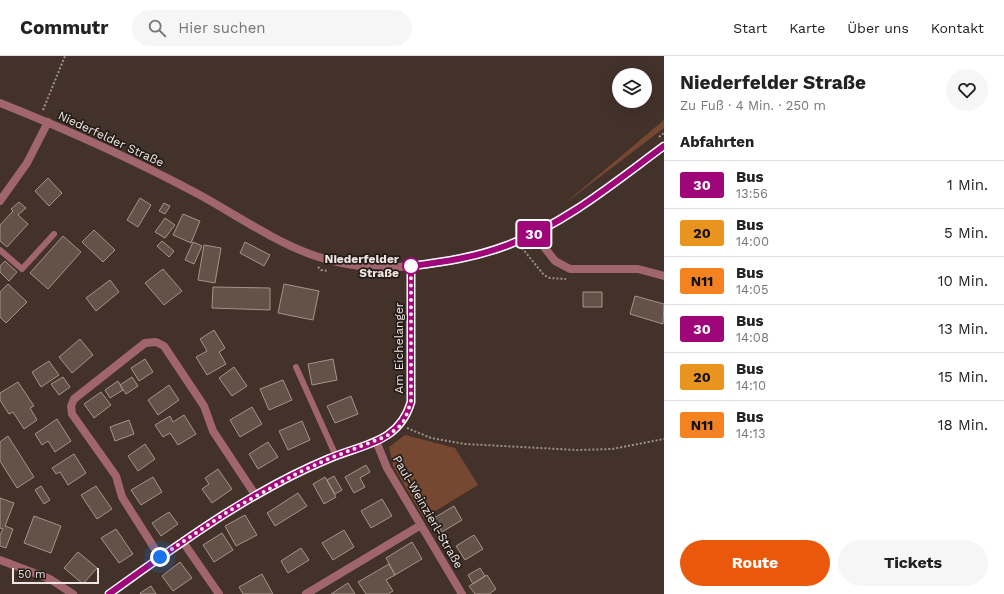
<!DOCTYPE html>
<html lang="de">
<meta charset="utf-8">
<style>
body{margin:0;font-family:"Work Sans",sans-serif;background:#f6f6f6;color:#222;height:100vh;display:flex;flex-direction:column;font-size:15px;white-space:nowrap}
*{box-sizing:border-box;margin:0}
p{font-size:13px;color:#767676}
.icon{flex:none;width:22px;height:22px;fill:none;stroke:currentColor;stroke-width:2;stroke-linecap:round;stroke-linejoin:round}
.map{position:relative;flex:1;overflow:hidden}
.drawer{display:flex;flex-direction:column;background:#fff;width:340px}
.drawer>*{flex:none}
.badge{padding:0 8px;border-radius:3px;font-size:14px;line-height:26px}
.buttons{position:absolute;left:612px;top:12px;display:grid;gap:8px}
.buttons a{display:grid;place-items:center;width:40px;height:40px;border-radius:50%;background:#fff;box-shadow:0 4px 16px #0002;font-size:20px}
.scale{position:absolute;left:12px;bottom:10px;width:87px;box-sizing:border-box;padding-left:4px;border:2px solid #f0e5e0;border-top:0;font-size:11px;line-height:14px;white-space:nowrap;color:#f0e5e0;-webkit-text-stroke:3px #241c18;paint-order:stroke}
.you{position:absolute;width:20px;height:20px;margin:-10px;border:3px solid #fff;border-radius:50%;background:#1a73e8;box-shadow:0 0 0 6px #1a73e833}
.map>.badge{position:absolute;translate:-50% -50%;box-shadow:0 0 0 2px #fff}
h2{padding:0 16px;font-size:15px;line-height:36px}
.round{display:grid;place-items:center;flex:none;width:42px;height:42px;border-radius:21px;background:#f6f6f6}
.head{display:flex;align-items:center;justify-content:space-between;height:68px;padding:0 16px}
h1{font-size:19px;font-weight:700;line-height:30px}
.primary-button{display:flex;gap:8px;margin-top:auto;padding:8px 16px}
.primary-button a{flex:1;height:46px;border-radius:24px;background:#ea580c;color:#fff;font-size:16px;font-weight:700;line-height:46px;text-align:center}
.primary-button a+a{background:#f6f6f6;color:#222}
ul{padding:0;list-style:none}
li{display:flex;align-items:center;gap:12px;height:48px;padding:0 16px;border-top:1px solid #e0e0e0}
li div{flex:1}
li b{display:block;font-size:15px}
li em{font-style:normal}
li .badge{min-width:44px;font-weight:700;text-align:center}
header{display:flex;align-items:center;gap:24px;box-sizing:border-box;height:56px;padding:0 20px;background:#fff;border-bottom:1px solid #e0e0e0}
header strong{font-size:19px}
nav{display:flex;gap:22px;margin-inline-start:auto;font-size:14px}
.search{width:280px;height:36px;background:#f6f6f6;display:flex;align-items:center;gap:10px;box-sizing:border-box;padding:0 14px;border-radius:22px;color:#767676;font-size:15px}
main{display:flex;flex:1;min-height:0}
.map>svg:first-child{display:block}
.green{fill:#774831}
.building{fill:#645249;stroke:#a69288}
.lines{fill:none;stroke-linecap:round;stroke-linejoin:round}
.path{stroke:#9e908a;stroke-width:2;stroke-dasharray:2 2;stroke-linecap:butt}
.service{stroke:#a1666b;stroke-width:6}
.minor{stroke:#a1666b;stroke-width:8}
.tertiary{stroke:#a1666b;stroke-width:8}
.line-casing{stroke:#fff;stroke-width:9}
.line{stroke:#9e067a;stroke-width:6}
.walk{stroke:#f0e5e0;stroke-width:4;stroke-dasharray:0 7.2}
.stop-dot{fill:#fff;stroke:#9e067a;stroke-width:2}
.labels{text-anchor:middle;stroke-width:3.5;stroke-linejoin:round;paint-order:stroke}
.street-label{font-size:12px;fill:#f0e5e0;stroke:#241c18}
.stop-label{font-size:12px;font-weight:bold;fill:#f0e5e0;stroke:#241c18;text-anchor:end}
</style>
<header>
<strong>Commutr</strong>
<div class="search"><svg class="icon" aria-label="search" viewBox="0 0 24 24"><circle cx="10" cy="10" r="6"/><path d="M15 15l6 6"/></svg>Hier suchen</div>
<nav><a>Start</a><a>Karte</a><a>Über uns</a><a>Kontakt</a></nav>
</header>
<main>
<div class="map">
<svg width="664" height="538" viewBox="0 0 664 538">
<rect width="100%" height="100%" fill="#43322a"/>
<path class="green" d="M664 64V72L563 149Z
M405 379 455 392 478 429 424 462 393 410 389 391Z"/>
<path class="building" d="M48 122 62 137 49 150 35 135Z
M140 142 151 149 138 171 127 164Z
M19 146 26 152 18 159 28 168 7 191 0 185V169L13 155 11 153Z
M164 147 170 150 165 158 159 155Z
M183 158 200 165 191 187 173 179Z
M165 162 175 169 165 182 155 176Z
M94 174 115 194 103 206 82 186Z
M63 180 81 196 48 233 30 217Z
M162 185 174 195 169 201 157 190Z
M193 186 202 190 194 208 185 204Z
M245 186 270 199 264 210 240 197Z
M204 189 221 192 215 227 198 224Z
M5 205 17 216 9 225 0 216V210Z
M163 213 182 235 164 249 145 227Z
M110 224 119 236 96 255 86 242Z
M8 228 27 246 6 267 0 261V236Z
M284 228 319 235 313 264 278 257Z
M213 231 270 232V254L212 252Z
M583 236H602V251H583Z
M635 240 664 248 663 268 630 258Z
M214 274 225 292 219 296 226 308 207 319 196 301 207 295 200 283Z
M80 283 93 299 72 317 59 301Z
M145 303 153 316 139 325 131 312Z
M333 303 337 324 312 329 308 308Z
M49 305 59 319 41 331 32 316Z
M234 311 247 330 232 340 219 322Z
M63 321 70 331 59 339 51 328Z
M132 321 138 330 126 338 120 329Z
M283 324 292 344 269 354 260 333Z
M118 325 123 334 110 342 105 334Z
M18 326 34 350 30 352 37 364 24 373 13 356 9 358 0 344V337Z
M169 329 179 344 158 359 148 344Z
M101 336 111 349 94 362 84 348Z
M351 340 358 358 335 367 327 350Z
M252 351 262 368 240 381 230 364Z
M184 359 196 378 178 389 170 377 163 381 155 369 170 360 173 366Z
M57 363 71 385 55 396 48 385 42 389 35 378Z
M129 364 134 378 115 385 110 371Z
M302 365 310 384 288 394 279 375Z
M8 380 34 421 17 432 0 405V386Z
M268 386 278 401 258 413 249 398Z
M145 388 155 403 138 415 128 400Z
M74 398 86 417 68 429 60 416 56 418 52 412Z
M366 409 370 416 360 422 365 431 354 437 345 421Z
M218 413 232 433 212 447 202 433 209 428 205 422Z
M334 420 342 434 335 438 327 424Z
M153 421 162 436 141 449 131 434Z
M325 421 336 441 324 448 313 428Z
M41 430 50 444 44 448 35 434Z
M96 430 112 453 97 463 81 439Z
M298 437 307 450 275 470 267 457Z
M0 442 14 447 5 470 13 473 6 492 0 490V479L3 473 0 472Z
M382 443 392 460 371 472 361 455Z
M454 450 462 464 442 476 434 462Z
M169 456 178 468 161 480 152 467Z
M245 459 257 479 236 490 225 470Z
M34 460 61 470 51 497 24 487Z
M116 473 133 498 119 507 101 482Z
M344 474 354 491 333 504 322 487Z
M222 477 233 494 214 506 203 489Z
M474 479 483 493 465 504 456 490Z
M412 486 422 503 395 519 386 502Z
M301 492 309 504 288 517 281 505Z
M78 496 97 512 83 528 64 512Z
M180 506 192 522 173 535 162 520Z
M389 508 395 519 386 524 393 535 388 538H366L358 526Z
M480 512 485 520 473 528 468 519Z
M262 518 273 538H243L239 531Z
M487 519 496 533 489 538H475L469 530Z
M348 527 355 538H331Z
M151 530 156 538H141L140 537Z"/>
<g class="lines">
<path class="path" d="M43 54 65 0
M659 81 664 77
M522 192 544 219 550 222 566 223
M318 211 321 214 328 215
M407 372 431 382 465 388 577 394 612 393 664 383"/>
<path class="service" d="M0 194 22 213 54 178
M296 311 336 400"/>
<path class="minor" d="M0 145 27 107 48 66
M534 178 591 144 664 90
M376 385 387 412 462 538
M183 486 219 538
M160 501 122 441 116 420 72 358 71 350 74 343 145 287 156 286 164 290 204 350 213 375 256 440
M0 504 50 523 73 538
M109 538C179 488 249 436 328 403 363 388 399 387 411 346V210
M306 538 421 469"/>
<path class="tertiary" d="M0 47C68 74 134 104 198 138 235 158 270 183 310 198 382 225 467 207 534 178L555 205 570 213H638L664 220"/>
</g>
<g class="lines">
<g class="line-casing">
<path id="line" d="M109 538C179 488 249 436 328 403 363 388 399 387 411 346V210C444 206 477 201 508 189 566 167 615 126 664 90"/>
</g>
<use href="#line" class="line"/>
<path class="walk" d="M160 501 229 455 298 417 328 403 387 380 400 370 405 363 411 346V210"/>
</g>
<circle class="stop-dot" cx="411" cy="210" r="8"/>
<g class="labels">
<g class="street-label">
<text transform="translate(111 83) rotate(25)" y="4">Niederfelder Straße</text>
<text transform="translate(399 292) rotate(-90)" y="4">Am Eichelanger</text>
<text transform="translate(428 456) rotate(60)" y="4">Paul-Weinzierl-Straße</text>
</g>
<g class="stop-label">
<text x="399" y="207">Niederfelder<tspan x="399" dy="14">Straße</tspan></text>
</g>
</g>
</svg>
<div class="buttons">
<a><svg class="icon" aria-label="layers" viewBox="0 0 24 24"><path d="M12 4l9 5-9 5-9-5zM3 14l9 5 9-5"/></svg></a>
</div>
<div class="scale">50 m</div>
<div class="you" style="left:160px;top:501px"></div>
<b class="badge" style="left:534px;top:178px;background:#9e067a;color:#fff">30</b>
</div>
<section class="drawer">
<div class="head"><div><h1>Niederfelder Straße</h1><p>Zu Fuß · 4 Min. · 250 m</p></div><a class="round"><svg class="icon" aria-label="heart" viewBox="0 0 24 24"><path d="M12 20l-8-8c-3-5 5-10 8-4 3-6 11-1 8 4z"/></svg></a></div>
<h2>Abfahrten</h2>
<ul>
<li><span class="badge" style="background:#9e067a;color:#fff">30</span><div><b>Bus</b><p>13:56</p></div><em>1 Min.</em></li>
<li><span class="badge" style="background:#ea9420;color:#111">20</span><div><b>Bus</b><p>14:00</p></div><em>5 Min.</em></li>
<li><span class="badge" style="background:#f58220;color:#111">N11</span><div><b>Bus</b><p>14:05</p></div><em>10 Min.</em></li>
<li><span class="badge" style="background:#9e067a;color:#fff">30</span><div><b>Bus</b><p>14:08</p></div><em>13 Min.</em></li>
<li><span class="badge" style="background:#ea9420;color:#111">20</span><div><b>Bus</b><p>14:10</p></div><em>15 Min.</em></li>
<li><span class="badge" style="background:#f58220;color:#111">N11</span><div><b>Bus</b><p>14:13</p></div><em>18 Min.</em></li>
</ul>
<div class="primary-button"><a>Route</a><a>Tickets</a></div>
</section>
</main>
